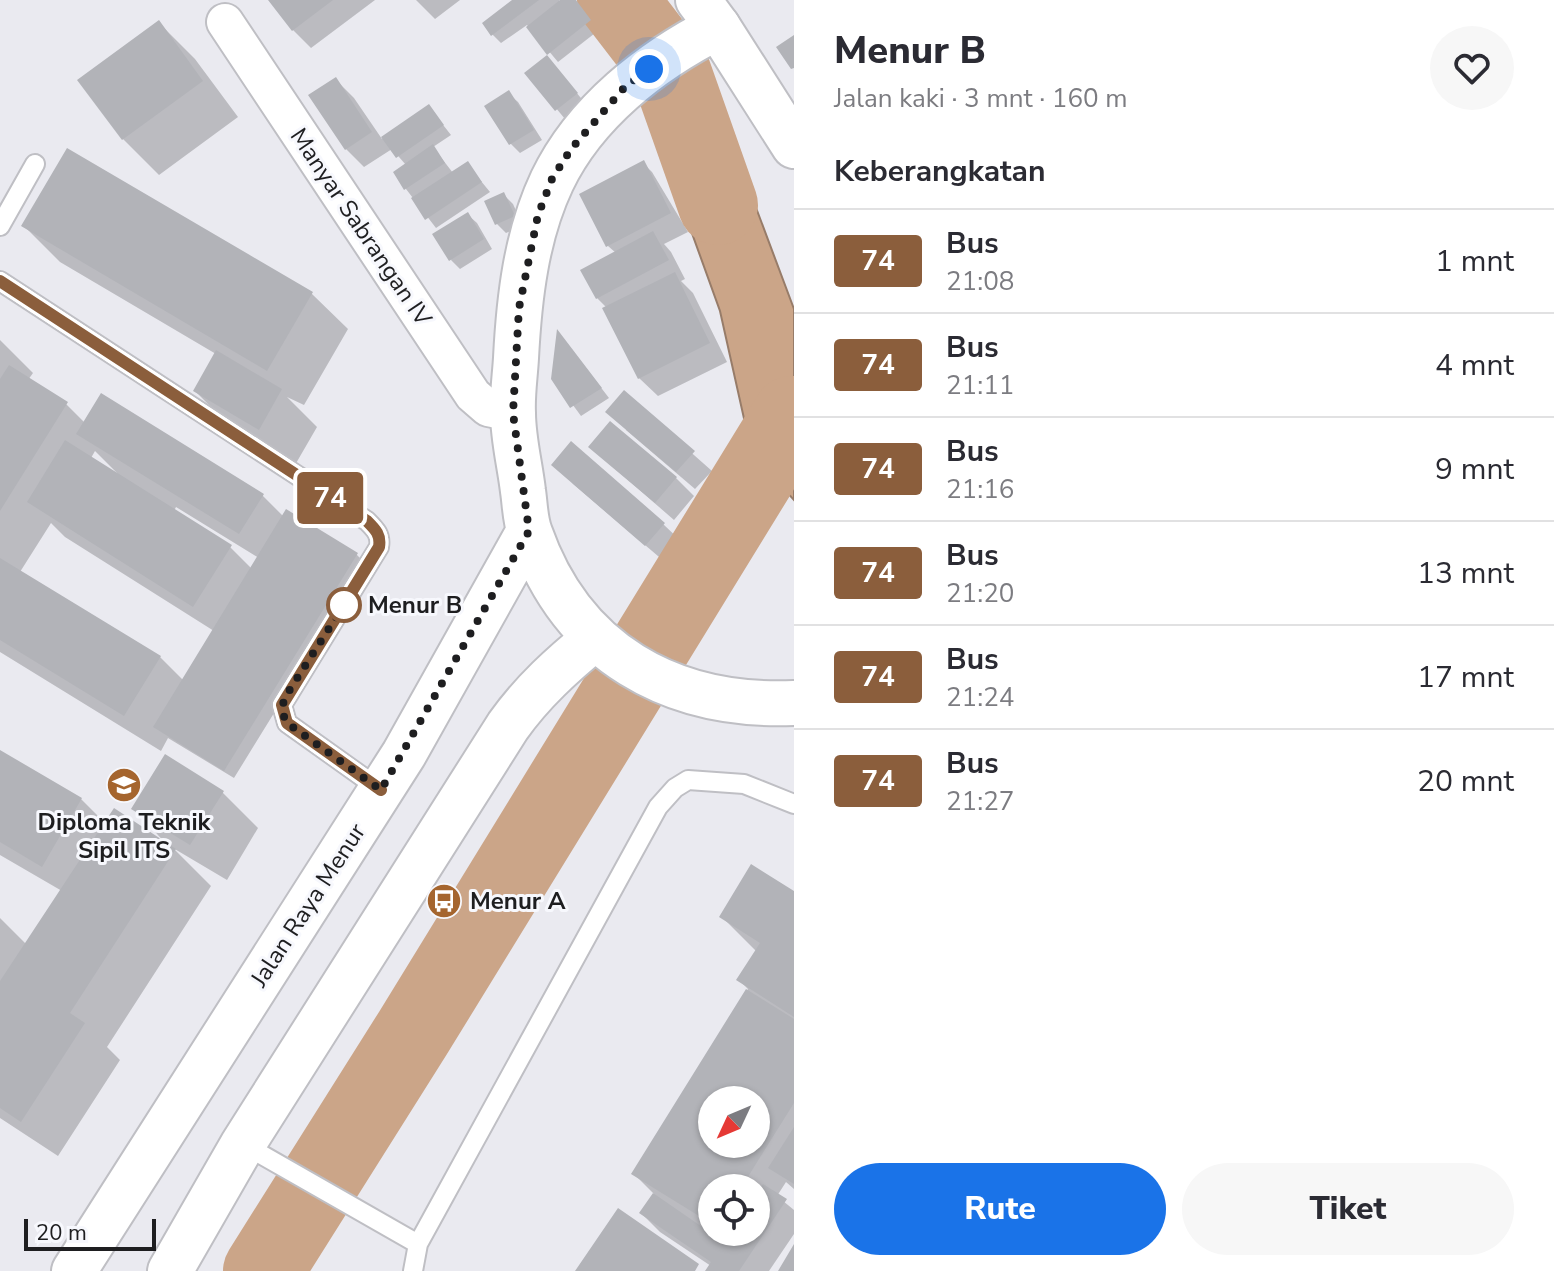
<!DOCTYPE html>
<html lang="id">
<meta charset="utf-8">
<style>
body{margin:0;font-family:"Nunito Sans",sans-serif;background:#f7f7f7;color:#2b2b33;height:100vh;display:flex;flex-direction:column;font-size:30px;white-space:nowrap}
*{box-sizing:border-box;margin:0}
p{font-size:26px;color:#7c7c81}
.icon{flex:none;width:44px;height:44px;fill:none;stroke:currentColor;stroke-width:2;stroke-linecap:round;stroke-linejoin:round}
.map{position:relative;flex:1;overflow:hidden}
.details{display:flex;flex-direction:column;background:#fff;width:760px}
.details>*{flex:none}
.badge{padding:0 16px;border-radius:6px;font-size:28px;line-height:52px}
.needle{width:52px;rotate:226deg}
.controls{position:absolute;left:698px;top:1086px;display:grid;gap:16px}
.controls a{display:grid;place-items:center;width:72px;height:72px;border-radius:50%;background:#fff;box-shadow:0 2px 6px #0004;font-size:40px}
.scale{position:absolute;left:24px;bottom:20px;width:132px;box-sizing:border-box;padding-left:8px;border:4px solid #1e1e20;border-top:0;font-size:22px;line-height:28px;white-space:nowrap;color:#1e1e20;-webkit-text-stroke:6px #f7f8fd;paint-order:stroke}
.you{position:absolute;width:40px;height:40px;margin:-20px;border:6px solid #fff;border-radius:50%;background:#1a73e8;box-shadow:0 0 0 12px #1a73e833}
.map>.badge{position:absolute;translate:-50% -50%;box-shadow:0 0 0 4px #fff}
h2{padding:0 40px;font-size:30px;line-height:72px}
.round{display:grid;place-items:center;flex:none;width:84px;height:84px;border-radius:42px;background:#f7f7f7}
.headline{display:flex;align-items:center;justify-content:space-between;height:136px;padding:0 40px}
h1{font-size:38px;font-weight:800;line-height:60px}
.button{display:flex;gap:16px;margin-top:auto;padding:16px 40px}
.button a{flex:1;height:92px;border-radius:48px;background:#1a73e8;color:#fff;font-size:32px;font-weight:800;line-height:92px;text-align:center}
.button a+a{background:#f7f7f7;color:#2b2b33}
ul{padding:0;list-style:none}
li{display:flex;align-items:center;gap:24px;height:104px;padding:0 40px;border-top:2px solid #e1e1e2}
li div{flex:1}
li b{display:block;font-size:30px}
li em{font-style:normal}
li .badge{min-width:88px;font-weight:700;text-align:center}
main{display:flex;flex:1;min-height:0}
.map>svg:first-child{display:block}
.water{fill:#cba588;stroke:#977c69;stroke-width:2}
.shadow{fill:#0003;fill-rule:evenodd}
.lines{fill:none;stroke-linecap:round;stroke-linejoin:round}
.river{stroke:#cba588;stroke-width:80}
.building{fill:#b2b3b8;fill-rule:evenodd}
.service-casing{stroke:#bfbfc4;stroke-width:22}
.minor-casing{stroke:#bfbfc4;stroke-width:40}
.tertiary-casing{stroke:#bfbfc4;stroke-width:48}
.primary-casing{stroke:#bfbfc4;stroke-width:48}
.service{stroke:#fff;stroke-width:18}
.minor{stroke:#fff;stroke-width:36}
.tertiary{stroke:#fff;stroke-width:44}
.primary{stroke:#fff;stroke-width:44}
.line-casing{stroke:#fff;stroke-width:18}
.line{stroke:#8b5e3c;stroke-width:12}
.walk{stroke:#1e1e20;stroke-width:8;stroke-dasharray:0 14.4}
.stop-dot{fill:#fff;stroke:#8b5e3c;stroke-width:4}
.labels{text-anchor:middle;stroke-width:6;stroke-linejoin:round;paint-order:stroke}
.street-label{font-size:24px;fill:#1e1e20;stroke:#f7f8fd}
.stop-label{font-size:24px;font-weight:bold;fill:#1e1e20;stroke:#f7f8fd;text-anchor:start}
.poi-label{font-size:24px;font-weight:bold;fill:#1e1e20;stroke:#f7f8fd}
</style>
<main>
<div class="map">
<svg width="794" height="1271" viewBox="0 0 794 1271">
<rect width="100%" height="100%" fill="#eaeaf0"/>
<path class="water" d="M707 91 746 181 794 309V500L774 478 745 423 720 311 649 114Z"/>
<path class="shadow" d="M272 0H375L311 48 293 30Z
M416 0H460L435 19Z
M516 0H559L561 2 574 0 599 30 558 62 527 25 501 43 492 34Z
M159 23 195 59 238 117 159 175 123 139 80 81Z
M547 57 585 103 565 119 527 73Z
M335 79 354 98 382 139 429 107 451 135 433 147 453 173 467 164 490 192 436 228 406 189V165L392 149 364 167 346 149Z
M508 93 518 102 542 140 520 153 511 144Z
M643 163 652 172 688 232 664 244 671 252 685 279 681 281 693 293 727 362 658 396 639 378 607 308 597 298 616 253 608 246Z
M503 194 513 204 523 226 506 233 497 224 487 202Z
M467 214 477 223 492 249 460 269 451 260Z
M24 226 312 294 348 329 304 405 287 397 317 427 295 465 231 427 195 391 216 354 60 262Z
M559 333 609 398 581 416 553 378Z
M0 340 33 373 28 380 66 404 85 423 262 495 284 517 287 512 357 555 366 564 234 778 168 738 161 751 0 652ZM95 451 118 474 91 458ZM176 507 259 558 252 569 230 547 174 511ZM51 523 65 537 214 631 184 681 160 657 20 572Z
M624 393 712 471 695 489 626 430Z
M590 447 676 478 694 496 674 520Z
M572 483 663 524 682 542 665 562Z
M0 752 81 799 106 824 169 847 134 809 222 792 258 828 227 880 173 848 211 886 107 1047 120 1060 58 1156 0 1118V918L27 945 62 891 0 855Z
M794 893V1189L786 1182 777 1196 794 1210V1234L769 1271H708L711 1266 660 1232 641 1213 654 1194 634 1174 748 989 739 980 757 952 722 917ZM712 1100H756V1144H712ZM712 1188H756V1232H712ZM716 1234 727 1241 725 1245 714 1237Z"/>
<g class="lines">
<path class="river" d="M617 0 670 69 718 205
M263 1271 413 1033 792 416"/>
</g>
<path class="building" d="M268 0H333L292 31Z
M512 0H539L491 36 482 23Z
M560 0H576L591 20 547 55 526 27Z
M159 20 203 81 122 140 77 80Z
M794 35V68L791 69 776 47Z
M547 55 578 93 555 111 524 73Z
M336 77 372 132 345 150 308 95Z
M509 90 534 130 509 145 484 106Z
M429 104 444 125 396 158 381 137Z
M433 144 445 163 404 190 393 172Z
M67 148 313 292 267 371 21 226Z
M644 160 671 213 606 247 579 194Z
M468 161 482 182 425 220 411 198Z
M504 192 515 216 495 225 484 201Z
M468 212 484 239 449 261 432 234Z
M653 231 669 260 596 299 580 270Z
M675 272 710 343 638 379 602 308Z
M557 329 602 388 570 408 551 379Z
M216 350 282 389 259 430 193 391Z
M9 365 68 402 0 511V379Z
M624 390 695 451 676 472 605 412Z
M101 393 264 494 239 534 76 434Z
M610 421 677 477 655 503 588 447Z
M65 440 232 545 193 607 27 502Z
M571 441 665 523 645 546 551 465Z
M286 509 358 553 224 771 153 727Z
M0 558 161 656 124 716 0 640Z
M0 750 82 798 42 867 0 842Z
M165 754 224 791 190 845 131 809Z
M114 808 176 849 70 1013 85 1023 21 1122 0 1108V981Z
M751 864 794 891V1017L736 980 760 943 719 917Z
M746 989 794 1019V1103L741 1188H712V1224L631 1174ZM712 1100H756V1144H712Z
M794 1127V1184L768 1168Z
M763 1184 787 1199 739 1271H705L711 1262 639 1213 653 1193 724 1242 730 1232H756V1194Z
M618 1208 699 1264 695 1271H575Z
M794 1244V1271H778Z"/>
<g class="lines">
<g class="service-casing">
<path id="service" d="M0 226 35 164
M0 281 367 521C376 530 381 535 379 547L282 705 287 723 381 790
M243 1144 418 1244
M413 1271 418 1244 658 807 675 788 688 780 744 784 794 804"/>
</g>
<g class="minor-casing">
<path id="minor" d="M225 22 473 395 488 408 513 413"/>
</g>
<g class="tertiary-casing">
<path id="tertiary" d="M698 0 718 27"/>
</g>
<g class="primary-casing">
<path id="primary" d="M794 146 718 27C651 61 585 112 552 181 526 236 519 299 516 358 515 376 512 395 513 413 513 439 520 465 523 491 525 504 525 520 530 533 572 653 671 708 794 703
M74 1271 404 754 529 531
M170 1271 243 1144 508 726C533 691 562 665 595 638"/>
</g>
<use href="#service" class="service"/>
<use href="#minor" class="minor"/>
<use href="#tertiary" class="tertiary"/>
<use href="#primary" class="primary"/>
</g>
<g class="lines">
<g class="line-casing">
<path id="line" d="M0 281 367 521C376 530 381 535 379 547L282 705 287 723 381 790"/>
</g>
<use href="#line" class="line"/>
<path class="walk" d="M344 605 287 694C281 706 281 712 287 723L381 790 529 531 513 413 519 308 538 215 552 179 571 149 624 88 649 69"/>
</g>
<defs>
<g id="university-disc" transform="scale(1.8)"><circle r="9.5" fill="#a5652e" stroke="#f7f8fd"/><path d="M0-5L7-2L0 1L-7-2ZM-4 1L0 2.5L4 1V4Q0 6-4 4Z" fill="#fff"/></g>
<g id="bus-disc" transform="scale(1.8)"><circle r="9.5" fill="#a5652e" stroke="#f7f8fd"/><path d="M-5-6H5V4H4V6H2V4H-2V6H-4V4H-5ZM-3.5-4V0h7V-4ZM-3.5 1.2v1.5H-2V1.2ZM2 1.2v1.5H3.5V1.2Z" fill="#fff"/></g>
</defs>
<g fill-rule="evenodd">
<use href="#university-disc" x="124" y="785"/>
<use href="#bus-disc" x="444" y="901"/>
</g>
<circle class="stop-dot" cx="344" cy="605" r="16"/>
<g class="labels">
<g class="street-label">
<text transform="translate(361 227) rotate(56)" y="8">Manyar Sabrangan IV</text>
<text transform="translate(308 905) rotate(-57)" y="8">Jalan Raya Menur</text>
</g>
<g class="stop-label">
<text x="368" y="613">Menur B</text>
</g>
<g class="poi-label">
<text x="124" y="830">Diploma Teknik<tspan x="124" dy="28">Sipil ITS</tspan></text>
<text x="470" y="909" text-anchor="start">Menur A</text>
</g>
</g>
</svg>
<div class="controls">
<a><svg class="needle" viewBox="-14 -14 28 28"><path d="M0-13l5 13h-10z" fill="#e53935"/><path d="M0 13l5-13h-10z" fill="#7c7c81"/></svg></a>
<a><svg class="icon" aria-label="locate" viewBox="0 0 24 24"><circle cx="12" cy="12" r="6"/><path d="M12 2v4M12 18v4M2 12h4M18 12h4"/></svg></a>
</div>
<div class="scale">20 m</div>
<div class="you" style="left:649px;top:69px"></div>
<b class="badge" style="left:330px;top:498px;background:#8b5e3c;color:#fff">74</b>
</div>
<section class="details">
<div class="headline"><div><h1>Menur B</h1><p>Jalan kaki · 3 mnt · 160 m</p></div><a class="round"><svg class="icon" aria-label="heart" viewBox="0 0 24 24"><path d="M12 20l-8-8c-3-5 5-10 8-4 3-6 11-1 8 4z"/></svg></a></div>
<h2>Keberangkatan</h2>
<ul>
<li><span class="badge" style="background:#8b5e3c;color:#fff">74</span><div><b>Bus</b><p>21:08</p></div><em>1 mnt</em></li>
<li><span class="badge" style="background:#8b5e3c;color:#fff">74</span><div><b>Bus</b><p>21:11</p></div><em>4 mnt</em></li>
<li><span class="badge" style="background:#8b5e3c;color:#fff">74</span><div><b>Bus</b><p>21:16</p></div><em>9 mnt</em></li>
<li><span class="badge" style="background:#8b5e3c;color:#fff">74</span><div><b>Bus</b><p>21:20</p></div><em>13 mnt</em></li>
<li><span class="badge" style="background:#8b5e3c;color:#fff">74</span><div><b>Bus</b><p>21:24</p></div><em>17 mnt</em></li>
<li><span class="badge" style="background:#8b5e3c;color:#fff">74</span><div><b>Bus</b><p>21:27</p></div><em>20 mnt</em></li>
</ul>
<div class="button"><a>Rute</a><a>Tiket</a></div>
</section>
</main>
